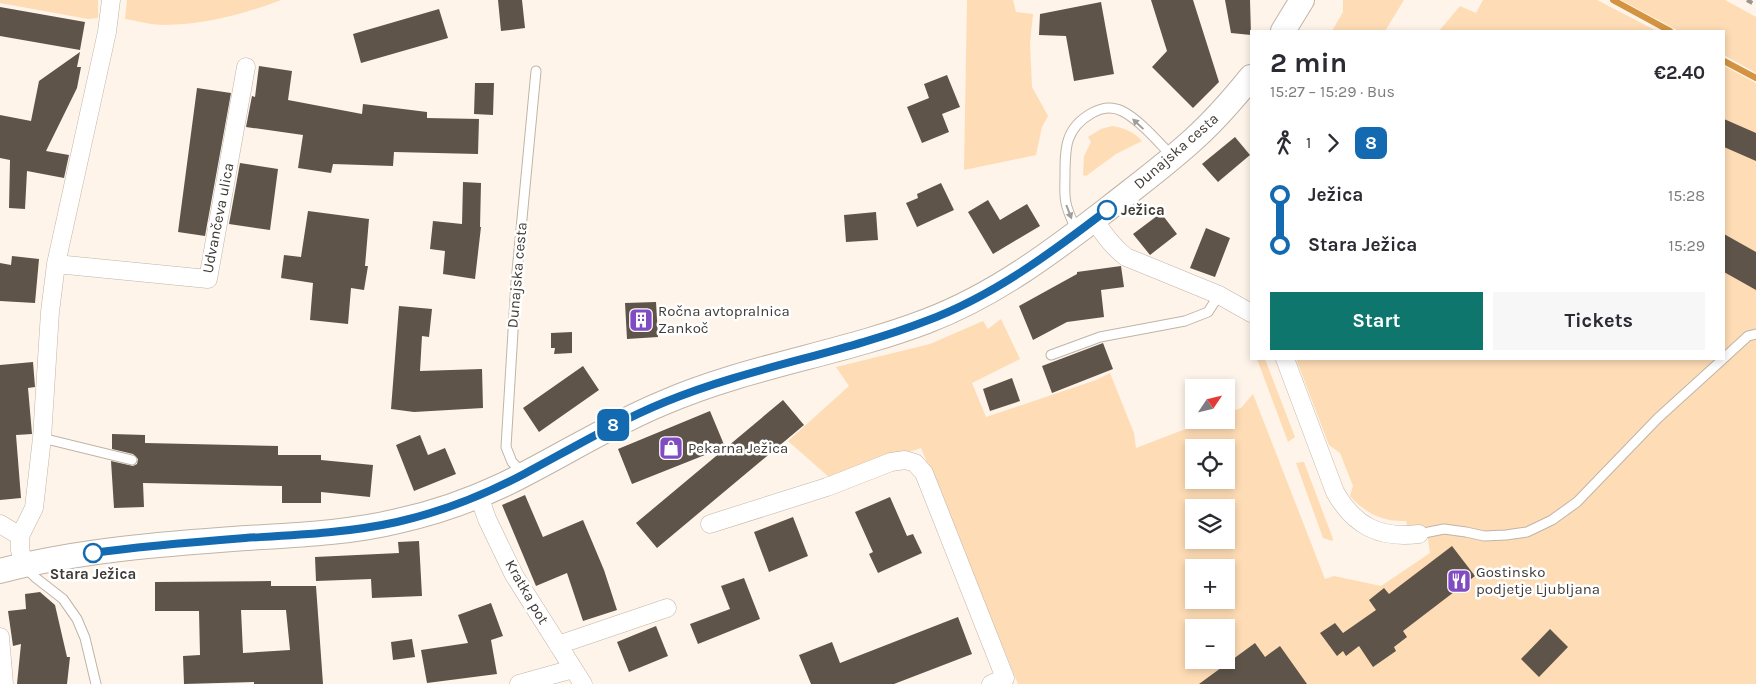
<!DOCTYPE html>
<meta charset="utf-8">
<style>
body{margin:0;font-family:Karla,sans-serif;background:#f7f7f7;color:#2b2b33;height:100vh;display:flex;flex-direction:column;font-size:19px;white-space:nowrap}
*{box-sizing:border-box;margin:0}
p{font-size:16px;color:#7c7c81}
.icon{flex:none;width:28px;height:28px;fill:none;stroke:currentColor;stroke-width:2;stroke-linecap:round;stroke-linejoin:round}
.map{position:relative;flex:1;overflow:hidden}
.details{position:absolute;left:1250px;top:30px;width:475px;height:330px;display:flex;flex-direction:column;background:#fff;border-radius:0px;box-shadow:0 2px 8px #0003}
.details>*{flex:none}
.badge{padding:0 10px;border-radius:8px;font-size:18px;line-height:32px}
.needle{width:32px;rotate:55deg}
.fabs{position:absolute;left:1185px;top:379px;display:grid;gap:10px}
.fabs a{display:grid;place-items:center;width:50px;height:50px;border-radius:0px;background:#fff;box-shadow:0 2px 8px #0003;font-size:25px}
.map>.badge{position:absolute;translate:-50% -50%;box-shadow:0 0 0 2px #fff}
.legs{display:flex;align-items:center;gap:8px;height:55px;padding:0 20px;font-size:16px}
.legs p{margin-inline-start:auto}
.headline{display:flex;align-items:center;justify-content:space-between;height:85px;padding:0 20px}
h1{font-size:28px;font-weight:700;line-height:38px}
.primary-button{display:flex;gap:10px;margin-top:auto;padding:10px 20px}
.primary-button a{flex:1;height:58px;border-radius:0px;background:#0f766e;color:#fff;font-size:20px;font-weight:700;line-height:58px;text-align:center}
.primary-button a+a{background:#f7f7f7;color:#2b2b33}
ul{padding:0 20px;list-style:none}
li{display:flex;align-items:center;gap:18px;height:50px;font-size:19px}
li i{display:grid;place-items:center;width:8px;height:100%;margin:0 6px;background:currentColor}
li i::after{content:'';width:12px;height:12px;margin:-6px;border:4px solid;border-radius:50%;background:#fff}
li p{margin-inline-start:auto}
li:first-child i{background:linear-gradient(#0000 50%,currentColor 0)}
li:last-child i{background:linear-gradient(currentColor 50%,#0000 0)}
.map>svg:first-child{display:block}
.green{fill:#fedcb5;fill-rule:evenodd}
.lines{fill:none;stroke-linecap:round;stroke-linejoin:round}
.stream{stroke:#d39340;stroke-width:6}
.building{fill:#5e5449;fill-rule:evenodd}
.lane-casing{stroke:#c0b4a7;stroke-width:11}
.street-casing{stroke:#c0b4a7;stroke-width:19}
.secondary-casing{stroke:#c0b4a7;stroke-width:26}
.lane{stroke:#fff;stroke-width:9}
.street{stroke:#fff;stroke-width:18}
.secondary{stroke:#fff;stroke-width:24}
.rail{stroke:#9c958d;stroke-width:4;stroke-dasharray:6 6;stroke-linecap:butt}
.oneway{fill:#a09d9a}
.line-1-casing{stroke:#fff;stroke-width:11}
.line-1{stroke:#136ab0;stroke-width:8}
.stop-1-dot{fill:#fff;stroke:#136ab0;stroke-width:2.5}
.labels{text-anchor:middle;stroke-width:5;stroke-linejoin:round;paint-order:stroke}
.street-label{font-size:15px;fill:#403b36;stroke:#fff}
.stop-label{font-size:15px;font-weight:bold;fill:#403b36;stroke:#fff;text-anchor:start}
.poi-label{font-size:15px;fill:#403b36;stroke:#fff;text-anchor:start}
</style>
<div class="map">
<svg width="1756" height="684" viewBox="0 0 1756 684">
<rect width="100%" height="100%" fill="#fef4e9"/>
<path class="green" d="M0 0H98V18L88 19 0 3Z
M127 0H281C245 14 203 25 164 25 151 25 138 21 125 19Z
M967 0H1013L1016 12 1033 14 1030 43 1032 87 1048 116 1042 127 1036 155 964 170Z
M1343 0H1404L1385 31H1332L1343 12Z
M1483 0H1597L1657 31H1439L1460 6 1476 13Z
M1621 0H1725L1756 17V73L1724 55V31H1679Z
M1724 66 1756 83V684H1018L921 448 830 478 788 441 849 386 836 367 930 344 983 321 988 329 1001 319 1020 359 972 383 986 417 1096 380 1110 373 1134 433 1136 448 1209 420H1226V413L1241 408 1253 394 1325 579 1334 576 1381 586 1430 553 1427 533 1410 535 1406 521C1383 522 1365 513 1350 496L1353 486 1340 453 1329 445 1296 359H1724ZM1194 448H1226V480H1194ZM1194 508H1226V540H1194ZM1194 568H1226V600H1194ZM1194 628H1226V660H1194Z
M1112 126C1125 128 1134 132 1142 141L1116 154 1086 176 1083 175 1084 156 1091 142 1088 137 1101 129Z
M1257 359H1265L1295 437 1288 442Z
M1302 462H1304L1333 539 1332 541 1323 538 1296 463Z"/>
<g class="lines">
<path class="stream" d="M1613 0 1670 31
M1724 61 1756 78"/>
</g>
<path class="building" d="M498 0H522L525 28 501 31Z
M1151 0H1193L1219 82 1193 108 1152 67 1167 51Z
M1225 0H1250L1251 35 1231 33Z
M1101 2 1114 74 1074 81 1066 36 1039 35 1040 14Z
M0 7 85 22 80 50 0 36Z
M439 9 448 38 361 63 353 34Z
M80 52 77 67H81L77 88 46 151 69 155 64 178 27 171 25 209 9 208 10 160 0 158V115L31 121 39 81Z
M259 66 292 71 288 100 362 114 363 104 427 112V118L479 119 478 154 394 152 393 166 333 164 331 173 298 168 303 135 246 127 252 96 255 97Z
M947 75 960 107 942 114 949 132 922 143 907 107 929 98 924 84Z
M475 83H494L493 115 474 114Z
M197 88 231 93 205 236 178 232Z
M1724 119 1756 133V161L1724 147Z
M1235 137 1250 155 1218 182 1202 164Z
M240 163 278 169 270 230 229 224Z
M463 182 481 183 480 227H481L475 279 443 274 445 251 430 249 433 221 462 224Z
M941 183 954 210 917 227 906 203 918 198 917 194Z
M988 200 1000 220 1027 204 1040 226 993 254 968 212Z
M308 211 369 219 365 266H368L364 290 351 288 348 324 310 320 313 283 281 278 284 255 301 257Z
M876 212 878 240 846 242 844 215Z
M1161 213 1177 234 1150 255 1133 234Z
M1206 228 1230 238 1215 277 1190 268Z
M1724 234 1756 252V290L1724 272Z
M12 256 39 259 35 303 0 301V263L11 265Z
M1121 266 1124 287 1101 290 1104 317 1067 322 1033 340 1019 306 1077 274V272Z
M656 302 658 337 627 339 625 303Z
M399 306 432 309 429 337 422 336 420 371 482 369 483 408 414 412 391 409Z
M572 332V353L554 354 555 348H551V333Z
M1103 343 1113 369 1052 393 1042 366Z
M33 362 35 387 28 388 32 434 16 435 21 498 0 500V365Z
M583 366 599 390 539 432 523 408Z
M1012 378 1020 401 990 411 983 389Z
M783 400 804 425 657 548 636 523Z
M710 411 725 447 632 484 618 449Z
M112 434 145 435V443L278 446V455H321V460L373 465 370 497 321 492V503H282V486L143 483 144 507 114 508 111 461 133 466 137 464 138 459 133 454 112 449Z
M420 435 428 455 445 448 456 474 414 491 396 445Z
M525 495 543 537 583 520 604 570 617 610 583 621 567 573 536 586 502 505Z
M890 497 907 536 913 534 922 553 878 573 869 554 873 552 855 512Z
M793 517 808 556 769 572 754 532Z
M419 541 422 596 372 598 371 579 316 581 315 557 399 553 398 542Z
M1452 546 1475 576 1403 631 1407 637 1394 647 1396 651 1373 667 1359 646 1346 656 1343 651 1337 656 1320 633 1335 623 1343 633 1376 610 1369 600 1384 588 1389 594Z
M744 578 760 619 698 644 690 624 730 609 721 586Z
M271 581V586H316L323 684H254V682L184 684 183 656 200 655 199 611H155V582ZM241 610H286L290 650 243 653Z
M40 592 55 605 67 657H70L67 684H17L21 644 13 646 8 611 26 609 25 594Z
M491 603 503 636 491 640 497 674 427 683 421 650 468 643 458 615Z
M958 617 972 654 894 684H811L799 655 832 642 840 663Z
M656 626 668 656 629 672 617 642Z
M1550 629 1568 647 1539 677 1521 659Z
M412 639 415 657 393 660 391 642Z
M1255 643 1265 657 1280 646 1307 684H1199Z"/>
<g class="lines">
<g class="lane-casing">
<path id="lane" d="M1077 232C1073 222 1068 213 1066 203 1064 194 1065 185 1065 176 1065 148 1065 128 1092 113 1101 108 1112 106 1122 111 1140 120 1159 143 1173 157
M1051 355 1100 337 1185 321 1208 312 1219 295
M1724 358 1748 336 1756 334
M42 438 132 460
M524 474 512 462 506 447 516 282 536 71
M1419 534 1444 529 1466 532 1484 536 1506 535 1527 532 1552 520 1577 502 1658 418 1723 359
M25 567 36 578 63 599 77 619 85 638 96 684"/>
</g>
<g class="street-casing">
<path id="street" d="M1094 219C1103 234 1113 247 1126 257L1219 295 1251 313
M56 264 208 279 246 67
M1285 359 1335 492C1354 526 1380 539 1419 534
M479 496 487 519 514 575 583 684
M0 524 20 536
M710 524 827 487 891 462 905 460 915 463 924 473 1005 678 991 684
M24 564 20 550V536L34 508 42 438 50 312 56 264 107 32 111 0
M0 637 4 684
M558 645 667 608
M519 684 573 669"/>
</g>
<g class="secondary-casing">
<path id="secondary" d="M1283 31 1302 0
M0 571C80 550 164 544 247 538 297 535 349 533 398 521 434 513 469 501 503 485 557 459 607 426 663 403 748 366 841 354 927 321 995 295 1052 252 1109 208 1138 185 1168 163 1195 138 1216 119 1234 98 1251 77"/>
</g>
<use href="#lane" class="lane"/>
<use href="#street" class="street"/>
<use href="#secondary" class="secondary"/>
<path class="rail" d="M1747 0 1756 5"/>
</g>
<defs><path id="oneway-solid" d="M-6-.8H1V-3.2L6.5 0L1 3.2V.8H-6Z" transform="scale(1.25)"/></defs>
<g class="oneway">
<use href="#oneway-solid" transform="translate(1138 124) rotate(-137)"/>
<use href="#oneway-solid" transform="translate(1069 212) rotate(69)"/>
</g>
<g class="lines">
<g class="line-1-casing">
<path id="line-1" d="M93 553C143 546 194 542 245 538 296 535 347 533 397 522 441 512 484 495 524 474 571 449 616 422 665 402 750 367 841 354 926 321 993 296 1051 253 1107 210"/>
</g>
<use href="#line-1" class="line-1"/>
</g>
<defs>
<g id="building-square" transform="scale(1.25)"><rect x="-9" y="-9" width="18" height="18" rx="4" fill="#814bc2" stroke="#fff"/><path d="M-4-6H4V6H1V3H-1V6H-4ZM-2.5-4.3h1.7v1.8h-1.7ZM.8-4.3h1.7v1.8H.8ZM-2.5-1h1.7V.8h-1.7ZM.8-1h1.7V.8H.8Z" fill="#fff"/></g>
<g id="shop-square" transform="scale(1.25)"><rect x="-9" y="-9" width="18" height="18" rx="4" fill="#814bc2" stroke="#fff"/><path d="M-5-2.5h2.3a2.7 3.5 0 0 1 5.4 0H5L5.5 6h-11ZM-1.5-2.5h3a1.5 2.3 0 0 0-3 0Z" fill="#fff"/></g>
<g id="restaurant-square" transform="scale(1.25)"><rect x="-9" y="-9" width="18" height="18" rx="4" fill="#814bc2" stroke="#fff"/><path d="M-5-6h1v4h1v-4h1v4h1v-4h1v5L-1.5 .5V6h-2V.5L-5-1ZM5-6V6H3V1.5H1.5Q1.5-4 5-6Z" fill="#fff"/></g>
</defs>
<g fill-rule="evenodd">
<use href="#building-square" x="641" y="320"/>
<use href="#shop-square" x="671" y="448"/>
<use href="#restaurant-square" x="1459" y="581"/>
</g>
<g class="stop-1-dot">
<circle cx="1107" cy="210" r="9"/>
<circle cx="93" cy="553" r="9"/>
</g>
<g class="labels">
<g class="street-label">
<text transform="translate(1176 151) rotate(-41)" y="5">Dunajska cesta</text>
<text transform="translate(218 218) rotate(-79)" y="5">Udvančeva ulica</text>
<text transform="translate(517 275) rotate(-85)" y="5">Dunajska cesta</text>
<text transform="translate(527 592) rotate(60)" y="5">Kratka pot</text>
</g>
<g class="stop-label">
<text x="1121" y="215">Ježica</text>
<text x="93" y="579" text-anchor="middle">Stara Ježica</text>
</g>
<g class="poi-label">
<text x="658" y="316">Ročna avtopralnica<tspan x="658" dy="17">Zankoč</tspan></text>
<text x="688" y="453">Pekarna Ježica</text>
<text x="1476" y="577">Gostinsko<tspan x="1476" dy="17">podjetje Ljubljana</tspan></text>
</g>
</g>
</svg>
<div class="fabs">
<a><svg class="needle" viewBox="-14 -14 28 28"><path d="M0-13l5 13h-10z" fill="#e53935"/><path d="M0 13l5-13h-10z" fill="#7c7c81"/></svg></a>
<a><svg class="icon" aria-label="locate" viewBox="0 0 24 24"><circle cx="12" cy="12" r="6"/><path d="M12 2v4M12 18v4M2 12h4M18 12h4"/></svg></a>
<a><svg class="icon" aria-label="layers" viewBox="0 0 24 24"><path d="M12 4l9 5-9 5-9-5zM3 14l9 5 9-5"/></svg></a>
<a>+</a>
<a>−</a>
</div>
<b class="badge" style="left:613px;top:425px;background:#136ab0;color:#fff">8</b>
<section class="details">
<div class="headline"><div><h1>2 min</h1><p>15:27 – 15:29 · Bus</p></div><b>€2.40</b></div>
<div class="legs"><svg class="icon" aria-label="walk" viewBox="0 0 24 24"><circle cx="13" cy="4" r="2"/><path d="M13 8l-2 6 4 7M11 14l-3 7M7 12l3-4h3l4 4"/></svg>1<svg class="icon" aria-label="forward" viewBox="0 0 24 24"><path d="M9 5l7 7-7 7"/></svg><b class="badge" style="background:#136ab0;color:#fff">8</b></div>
<ul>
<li><i style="color:#136ab0"></i><b>Ježica</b><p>15:28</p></li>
<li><i style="color:#136ab0"></i><b>Stara Ježica</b><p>15:29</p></li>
</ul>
<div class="primary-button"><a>Start</a><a>Tickets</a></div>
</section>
</div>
